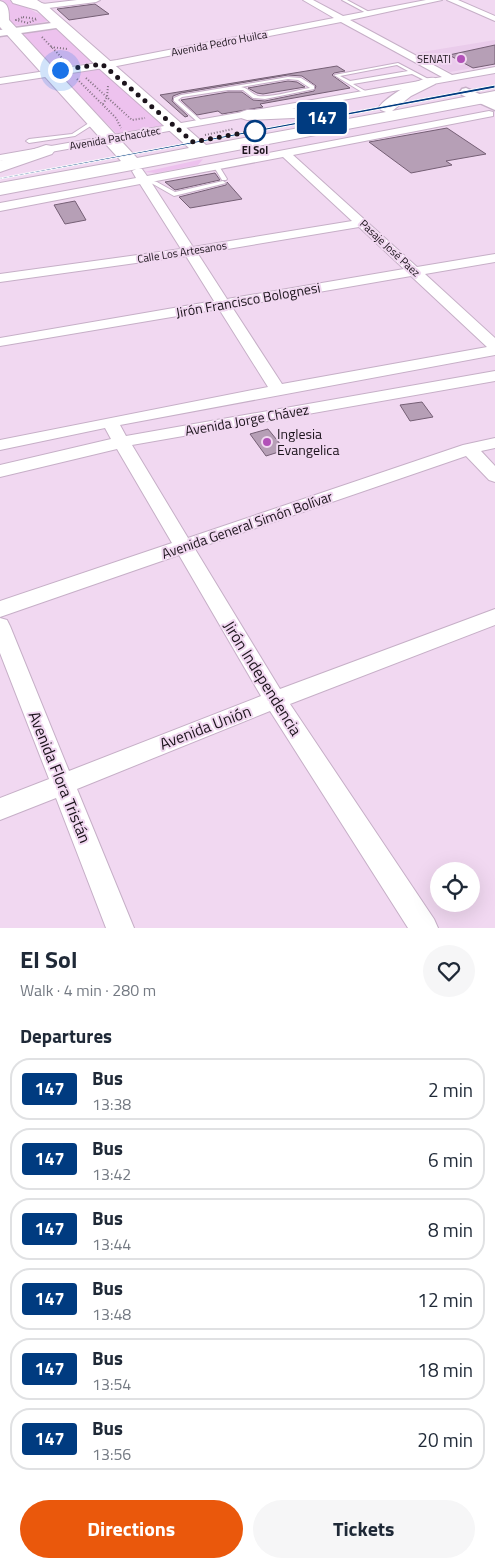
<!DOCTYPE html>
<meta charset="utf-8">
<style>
body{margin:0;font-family:"Titillium Web",sans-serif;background:#f6f6f7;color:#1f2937;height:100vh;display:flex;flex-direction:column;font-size:19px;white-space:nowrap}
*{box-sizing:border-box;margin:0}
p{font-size:16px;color:#747a83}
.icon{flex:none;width:28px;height:28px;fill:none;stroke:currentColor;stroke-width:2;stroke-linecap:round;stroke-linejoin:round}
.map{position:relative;height:928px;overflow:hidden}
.side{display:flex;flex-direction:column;background:#fff;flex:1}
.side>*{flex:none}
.badge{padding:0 10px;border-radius:4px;font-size:18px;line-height:32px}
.buttons{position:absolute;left:430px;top:862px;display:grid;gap:10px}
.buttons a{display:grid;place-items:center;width:50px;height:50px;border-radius:50%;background:#fff;box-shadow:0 5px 20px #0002;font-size:25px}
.you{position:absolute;width:25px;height:25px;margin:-12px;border:4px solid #fff;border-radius:50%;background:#1a73e8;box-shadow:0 0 0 8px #1a73e833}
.map>.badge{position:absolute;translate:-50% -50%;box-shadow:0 0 0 2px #fff}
h2{padding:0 20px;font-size:19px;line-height:45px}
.round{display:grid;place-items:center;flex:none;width:52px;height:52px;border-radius:26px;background:#f6f6f7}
.overview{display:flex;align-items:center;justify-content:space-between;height:85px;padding:0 20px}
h1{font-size:24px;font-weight:700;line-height:38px}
.cta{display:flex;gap:10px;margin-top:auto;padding:10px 20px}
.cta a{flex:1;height:58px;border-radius:30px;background:#ea580c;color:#fff;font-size:20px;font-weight:700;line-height:58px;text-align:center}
.cta a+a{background:#f6f6f7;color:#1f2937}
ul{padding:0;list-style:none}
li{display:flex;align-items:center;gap:15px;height:62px;margin:0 10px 8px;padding:0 10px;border:2px solid #e0e1e3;border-radius:20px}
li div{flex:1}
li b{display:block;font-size:19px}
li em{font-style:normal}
li .badge{min-width:55px;font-weight:700;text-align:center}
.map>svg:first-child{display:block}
.built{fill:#eacceb}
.green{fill:#edc2ee}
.building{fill:#b69fb6;stroke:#755f75}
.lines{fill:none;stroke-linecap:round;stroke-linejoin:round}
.service-casing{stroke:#c6afc7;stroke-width:2}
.minor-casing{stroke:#c6afc7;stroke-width:2}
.tertiary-casing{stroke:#c6afc7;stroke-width:3}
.primary-casing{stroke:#c6afc7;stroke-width:2}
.path{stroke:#817181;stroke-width:2;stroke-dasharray:1 2;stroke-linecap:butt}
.service{fill:#fff;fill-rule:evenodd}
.minor{fill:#fff;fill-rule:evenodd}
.tertiary{fill:#fff;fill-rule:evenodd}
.primary{fill:#fff;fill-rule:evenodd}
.line{fill:#003b80;stroke:#fff}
.walk{stroke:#1c141c;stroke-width:5;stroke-dasharray:0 9}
.poi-dot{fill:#b251b8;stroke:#f1d8f1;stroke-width:2}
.stop-dot{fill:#fff;stroke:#003b80;stroke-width:2.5}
.labels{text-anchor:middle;stroke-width:4;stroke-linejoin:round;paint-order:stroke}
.far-street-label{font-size:11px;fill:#1c141c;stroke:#f1d8f1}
.far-poi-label{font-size:11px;fill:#1c141c;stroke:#f1d8f1;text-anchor:end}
.far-stop-label{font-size:11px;font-weight:bold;fill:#1c141c;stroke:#f1d8f1}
.street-label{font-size:14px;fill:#1c141c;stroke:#f1d8f1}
.poi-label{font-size:14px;fill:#1c141c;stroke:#f1d8f1;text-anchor:start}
.near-street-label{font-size:16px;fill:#1c141c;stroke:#f1d8f1}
</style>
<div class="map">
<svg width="495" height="928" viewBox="0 0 495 928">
<rect width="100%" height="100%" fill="#f1d8f1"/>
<path class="built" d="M495 40V64L450 72 416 53Z"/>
<path class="green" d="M1 0H12L47 18 48 21 27 26 9 25Z
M38 30H61L94 60 88 63 51 68 20 35Z
M102 68 166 125 117 134 58 74Z
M203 159 198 165 156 173 144 172Z"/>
<path class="building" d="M95 4 109 14 69 20 57 9Z
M495 45V64L473 68 449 55Z
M337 66 345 71 334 73 332 75 350 88 260 104 263 107 222 114 218 111 197 115 181 100 228 92H242L253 100 265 101 314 91 316 86 302 76 288 75 181 93 173 96 172 101 188 116 185 117 160 95Z
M288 81 297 82 305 87 263 94 257 93 248 88Z
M447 128 486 154 446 161 452 165 411 173 369 142Z
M215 173 220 180 175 190 165 182Z
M227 182 242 199 190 208 179 197 226 185Z
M75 201 86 220 65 224 54 205Z
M422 402 433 417 410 421 400 405Z
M268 429 285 450 266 456 250 434Z"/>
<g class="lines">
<g class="service-casing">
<path id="service" d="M342 0H347L371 13 368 14Z
M398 63 432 81 428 82 412 74 353 84 367 92V94H365L334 75ZM397 65 408 71 350 81 340 76Z
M288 77 301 78 314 86V89L265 99 253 98 243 90H228L182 97 178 100 203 122V124L201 125 174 101V98L181 95ZM288 79 298 80 310 88C297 90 270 98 258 96 252 94 248 88 241 87Z
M95 119 98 121 97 122 75 136 29 143 26 141 29 139 72 134Z
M215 166H219L227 179 226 180H222L214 167Z
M143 178 157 182 175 192 223 181 226 183 174 196 153 184 141 181V179Z"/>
</g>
<g class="minor-casing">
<path id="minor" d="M28 0H37L43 4 77 0H100L96 2 41 9Z
M303 0H313L343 16 426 0H442L350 20 452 75 495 67V73L0 161V155L442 77 341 22 117 66 0 84V78L117 60 334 18Z
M447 0H458L495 16V21Z
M489 111 493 112V116L293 155 417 267 495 254V262L425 274 495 338V355L120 425 126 436 495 371V381L132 445 188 538 463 445 495 438V448L481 451 495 466V482L489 480 466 456 195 549 280 689 495 609V625L290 704 434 919 438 928H408L270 711 77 789 134 928H106L56 798 0 820V798L49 779 0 653V618L7 620 10 626 69 771 261 696 179 555 0 617V601L172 543 117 449 0 477V465L111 439 105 428 0 450V440L268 387 219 309 0 346V338L214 301 186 256 0 282V274L181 249 140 184 0 211V203L136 178 132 171 138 168 142 169 147 176ZM283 157 352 221 193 247 151 182ZM359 227 404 269 227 299 198 254ZM411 276 487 347 282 384 232 307Z"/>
</g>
<g class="tertiary-casing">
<path id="tertiary" d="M59 22 63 23 64 25 63 27 0 36V30Z
M466 88 495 101V110L462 95 460 92 462 89Z"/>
</g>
<g class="primary-casing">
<path id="primary" d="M11 0H30L45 4 206 145 386 112 381 110 379 107C387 96 422 75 435 78L437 81 435 84 411 96 392 111 495 91V101L0 195V183L121 161 0 27V1C9 3 9 12 9 20L137 158 189 148 102 71 37 10 13 3Z
M332 108 338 110 340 113 338 116 247 120 241 118 239 115 241 112 247 110Z
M46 145 52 146 55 150 52 154 0 172V161Z"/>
</g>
<path class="path" d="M23 17 37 19 28 23 16 20Z
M42 37 65 61
M51 47 67 49
M86 78 132 120 145 118
M77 79 116 118 121 128
M103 104 107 97 108 86
M205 135 233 129"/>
<use href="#service" class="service"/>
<use href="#minor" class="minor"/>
<use href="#tertiary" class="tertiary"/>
<use href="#primary" class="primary"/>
</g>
<path class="line" d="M495 85V88L0 179V178Z"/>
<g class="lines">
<path class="walk" d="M60 70 102 64 193 142 264 129 255 131"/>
</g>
<g class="poi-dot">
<circle cx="461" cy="59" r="5"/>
<circle cx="267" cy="442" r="5"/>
</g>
<circle class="stop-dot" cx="255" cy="131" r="10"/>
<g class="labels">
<g class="far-street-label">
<text transform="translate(219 43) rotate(-11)" y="4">Avenida Pedro Huilca</text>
<text transform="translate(115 138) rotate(-10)" y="4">Avenida Pachacútec</text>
<text transform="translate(390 248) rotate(43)" y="4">Pasaje José Paez</text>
<text transform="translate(182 252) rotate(-9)" y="4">Calle Los Artesanos</text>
</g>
<g class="far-poi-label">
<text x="451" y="63">SENATI</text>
</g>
<g class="far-stop-label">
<text x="255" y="154">El Sol</text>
</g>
<g class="street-label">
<text transform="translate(248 300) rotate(-10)" y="5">Jirón Francisco Bolognesi</text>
<text transform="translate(247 420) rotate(-10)" y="5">Avenida Jorge Chávez</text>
<text transform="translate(247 525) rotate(-19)" y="5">Avenida General Simón Bolívar</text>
</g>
<g class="poi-label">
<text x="277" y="439">Inglesia<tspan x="277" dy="16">Evangelica</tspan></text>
</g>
<g class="near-street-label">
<text transform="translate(263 678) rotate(58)" y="6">Jirón Independencia</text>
<text transform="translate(205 727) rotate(-21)" y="6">Avenida Unión</text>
<text transform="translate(60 777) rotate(68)" y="6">Avenida Flora Tristán</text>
</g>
</g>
</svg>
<div class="buttons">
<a><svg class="icon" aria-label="locate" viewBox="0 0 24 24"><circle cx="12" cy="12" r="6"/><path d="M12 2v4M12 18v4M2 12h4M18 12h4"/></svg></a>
</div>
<div class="you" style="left:60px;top:70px"></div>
<b class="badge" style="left:322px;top:118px;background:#003b80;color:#fff">147</b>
</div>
<section class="side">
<div class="overview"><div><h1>El Sol</h1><p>Walk · 4 min · 280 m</p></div><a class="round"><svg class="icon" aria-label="heart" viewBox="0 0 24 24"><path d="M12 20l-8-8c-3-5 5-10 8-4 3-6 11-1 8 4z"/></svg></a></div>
<h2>Departures</h2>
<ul>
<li><span class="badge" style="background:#003b80;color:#fff">147</span><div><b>Bus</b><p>13:38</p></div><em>2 min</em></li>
<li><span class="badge" style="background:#003b80;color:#fff">147</span><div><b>Bus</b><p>13:42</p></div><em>6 min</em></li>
<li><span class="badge" style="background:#003b80;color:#fff">147</span><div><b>Bus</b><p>13:44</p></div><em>8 min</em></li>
<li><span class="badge" style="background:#003b80;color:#fff">147</span><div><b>Bus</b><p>13:48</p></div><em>12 min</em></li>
<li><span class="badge" style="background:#003b80;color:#fff">147</span><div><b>Bus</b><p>13:54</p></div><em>18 min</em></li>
<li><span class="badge" style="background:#003b80;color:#fff">147</span><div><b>Bus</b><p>13:56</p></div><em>20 min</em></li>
</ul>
<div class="cta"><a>Directions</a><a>Tickets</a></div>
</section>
